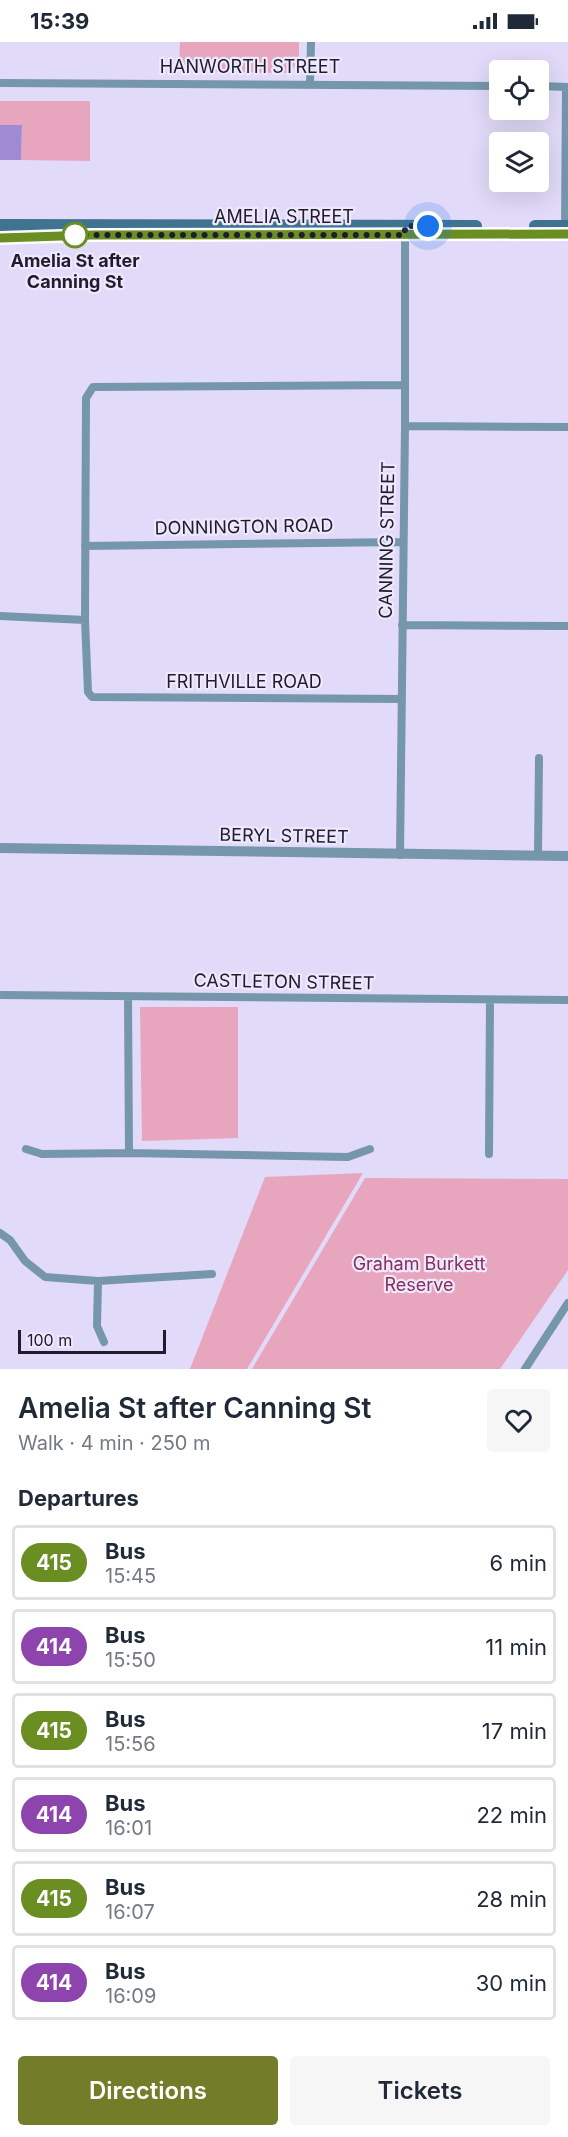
<!DOCTYPE html>
<meta charset="utf-8">
<style>
body{margin:0;font-family:Inter,sans-serif;background:#f6f6f7;color:#1f2937;height:100vh;display:flex;flex-direction:column;font-size:22px;white-space:nowrap}
*{box-sizing:border-box;margin:0}
p{font-size:20px;color:#747a83}
.icon{flex:none;width:33px;height:33px;fill:none;stroke:currentColor;stroke-width:2;stroke-linecap:round;stroke-linejoin:round}
.map{position:relative;height:1327px;overflow:hidden}
.sheet{display:flex;flex-direction:column;background:#fff;flex:1}
.sheet>*{flex:none}
.badge{padding:0 12px;border-radius:20px;font-size:21px;line-height:39px}
.tools{position:absolute;left:489px;top:18px;display:grid;gap:12px}
.tools a{display:grid;place-items:center;width:60px;height:60px;border-radius:6px;background:#fff;box-shadow:0 6px 24px #0002;font-size:30px}
.scale{position:absolute;left:18px;bottom:15px;width:148px;box-sizing:border-box;padding-left:6px;border:3px solid #201b2d;border-top:0;font-size:16px;line-height:21px;white-space:nowrap;color:#201b2d;-webkit-text-stroke:4px #ede9fd;paint-order:stroke}
.you{position:absolute;width:30px;height:30px;margin:-15px;border:4px solid #fff;border-radius:50%;background:#1a73e8;box-shadow:0 0 0 9px #1a73e833}
.map>.badge{position:absolute;translate:-50% -50%;box-shadow:0 0 0 3px #fff}
h2{padding:0 18px;font-size:22px;line-height:54px}
.round{display:grid;place-items:center;flex:none;width:63px;height:63px;border-radius:6px;background:#f6f6f7}
.head{display:flex;align-items:center;justify-content:space-between;height:102px;padding:0 18px}
h1{font-size:28px;font-weight:600;line-height:45px}
.cta{display:flex;gap:12px;margin-top:auto;padding:12px 18px}
.cta a{flex:1;height:69px;border-radius:6px;background:#737c28;color:#fff;font-size:24px;font-weight:600;line-height:69px;text-align:center}
.cta a+a{background:#f6f6f7;color:#1f2937}
ul{padding:0;list-style:none}
li{display:flex;align-items:center;gap:18px;height:75px;margin:0 12px 9px;padding:0 6px;border:3px solid #e0e1e3;border-radius:6px}
li div{flex:1}
li b{display:block;font-size:22px}
li em{font-style:normal}
li .badge{min-width:66px;font-weight:700;text-align:center}
.status{display:flex;justify-content:space-between;align-items:center;height:42px;padding:0 30px;background:#fff;direction:ltr}
.status svg{height:16px;fill:currentColor}
.map>svg:first-child{display:block}
.green{fill:#e8a5be}
.water{fill:#9e8bd3}
.lines{fill:none;stroke-linecap:round;stroke-linejoin:round}
.minor{stroke:#7596ab;stroke-width:8}
.tertiary{stroke:#7596ab;stroke-width:10}
.secondary{stroke:#3f7390;stroke-width:12}
.line-casing{stroke:#fff;stroke-width:14}
.line{stroke:#6b8e23;stroke-width:9}
.walk{stroke:#201b2d;stroke-width:6;stroke-dasharray:0 10.8}
.stop-dot{fill:#fff;stroke:#6b8e23;stroke-width:3}
.labels{text-anchor:middle;stroke-width:4.5;stroke-linejoin:round;paint-order:stroke}
.street-label{font-size:18px;fill:#201b2d;stroke:#ede9fd}
.stop-label{font-size:18px;font-weight:bold;fill:#201b2d;stroke:#ede9fd}
.park-label{font-size:18px;fill:#8c2c59;stroke:#ede9fd}
</style>
<div class="status"><b>15:39</b><svg viewBox="0 0 49 12"><path d="M0 12V9h3v3zM5 12V6h3v6zM10 12V3h3v9zM15 12V0h3v12zM26 1h20v11H26zM47 4h2v5h-2z"/></svg></div>
<div class="map">
<svg width="568" height="1327" viewBox="0 0 568 1327">
<rect width="100%" height="100%" fill="#e1daf8"/>
<path class="green" d="M180 0H299V21L286 31 179 29Z
M0 59H90V119L21 118 22 83H0Z
M140 965H238V1096L142 1099Z
M363 1131 247 1327H190L265 1135Z
M365 1136 568 1137V1228L500 1327H252Z"/>
<path class="water" d="M0 83H22L21 118H0Z"/>
<g class="lines">
<path class="minor" d="M0 41 500 44
M310 41 311 0
M538 44 568 45
M565 188 566 45
M405 384 568 385
M85 504 403 500
M0 574 85 578
M402 583 568 584
M402 657 92 655 88 650 85 578 86 356 93 345 405 343
M400 813 405 384V187
M538 813 539 716
M0 953 568 958
M128 955 129 1111
M26 1107 42 1112 129 1111 348 1115 370 1107
M489 1112 490 959
M0 1191 10 1198 25 1219 45 1235 98 1239 212 1232
M98 1239 97 1284 104 1300
M525 1327 568 1261"/>
<path class="tertiary" d="M0 806 568 814"/>
<path class="secondary" d="M0 183 476 184
M535 184H568
M0 196 28 194 92 193 568 192"/>
</g>
<g class="lines">
<g class="line-casing">
<path id="line" d="M0 196 92 193 568 192"/>
</g>
<use href="#line" class="line"/>
<path class="walk" d="M75 193H405V184H428"/>
</g>
<circle class="stop-dot" cx="75" cy="193" r="12"/>
<g class="labels">
<g class="street-label">
<text x="250" y="31">HANWORTH STREET</text>
<text x="284" y="181">AMELIA STREET</text>
<text transform="translate(244 485) rotate(-1)" y="6">DONNINGTON ROAD</text>
<text transform="translate(387 498) rotate(-89)" y="6">CANNING STREET</text>
<text x="244" y="646">FRITHVILLE ROAD</text>
<text transform="translate(284 794) rotate(1)" y="6">BERYL STREET</text>
<text transform="translate(284 940) rotate(1)" y="6">CASTLETON STREET</text>
</g>
<g class="stop-label">
<text x="75" y="225">Amelia St after<tspan x="75" dy="21">Canning St</tspan></text>
</g>
<g class="park-label">
<text x="419" y="1228">Graham Burkett<tspan x="419" dy="21">Reserve</tspan></text>
</g>
</g>
</svg>
<div class="tools">
<a><svg class="icon" aria-label="locate" viewBox="0 0 24 24"><circle cx="12" cy="12" r="6"/><path d="M12 2v4M12 18v4M2 12h4M18 12h4"/></svg></a>
<a><svg class="icon" aria-label="layers" viewBox="0 0 24 24"><path d="M12 4l9 5-9 5-9-5zM3 14l9 5 9-5"/></svg></a>
</div>
<div class="scale">100 m</div>
<div class="you" style="left:428px;top:184px"></div>
</div>
<section class="sheet">
<div class="head"><div><h1>Amelia St after Canning St</h1><p>Walk · 4 min · 250 m</p></div><a class="round"><svg class="icon" aria-label="heart" viewBox="0 0 24 24"><path d="M12 20l-8-8c-3-5 5-10 8-4 3-6 11-1 8 4z"/></svg></a></div>
<h2>Departures</h2>
<ul>
<li><span class="badge" style="background:#6b8e23;color:#fff">415</span><div><b>Bus</b><p>15:45</p></div><em>6 min</em></li>
<li><span class="badge" style="background:#8e44ad;color:#fff">414</span><div><b>Bus</b><p>15:50</p></div><em>11 min</em></li>
<li><span class="badge" style="background:#6b8e23;color:#fff">415</span><div><b>Bus</b><p>15:56</p></div><em>17 min</em></li>
<li><span class="badge" style="background:#8e44ad;color:#fff">414</span><div><b>Bus</b><p>16:01</p></div><em>22 min</em></li>
<li><span class="badge" style="background:#6b8e23;color:#fff">415</span><div><b>Bus</b><p>16:07</p></div><em>28 min</em></li>
<li><span class="badge" style="background:#8e44ad;color:#fff">414</span><div><b>Bus</b><p>16:09</p></div><em>30 min</em></li>
</ul>
<div class="cta"><a>Directions</a><a>Tickets</a></div>
</section>
